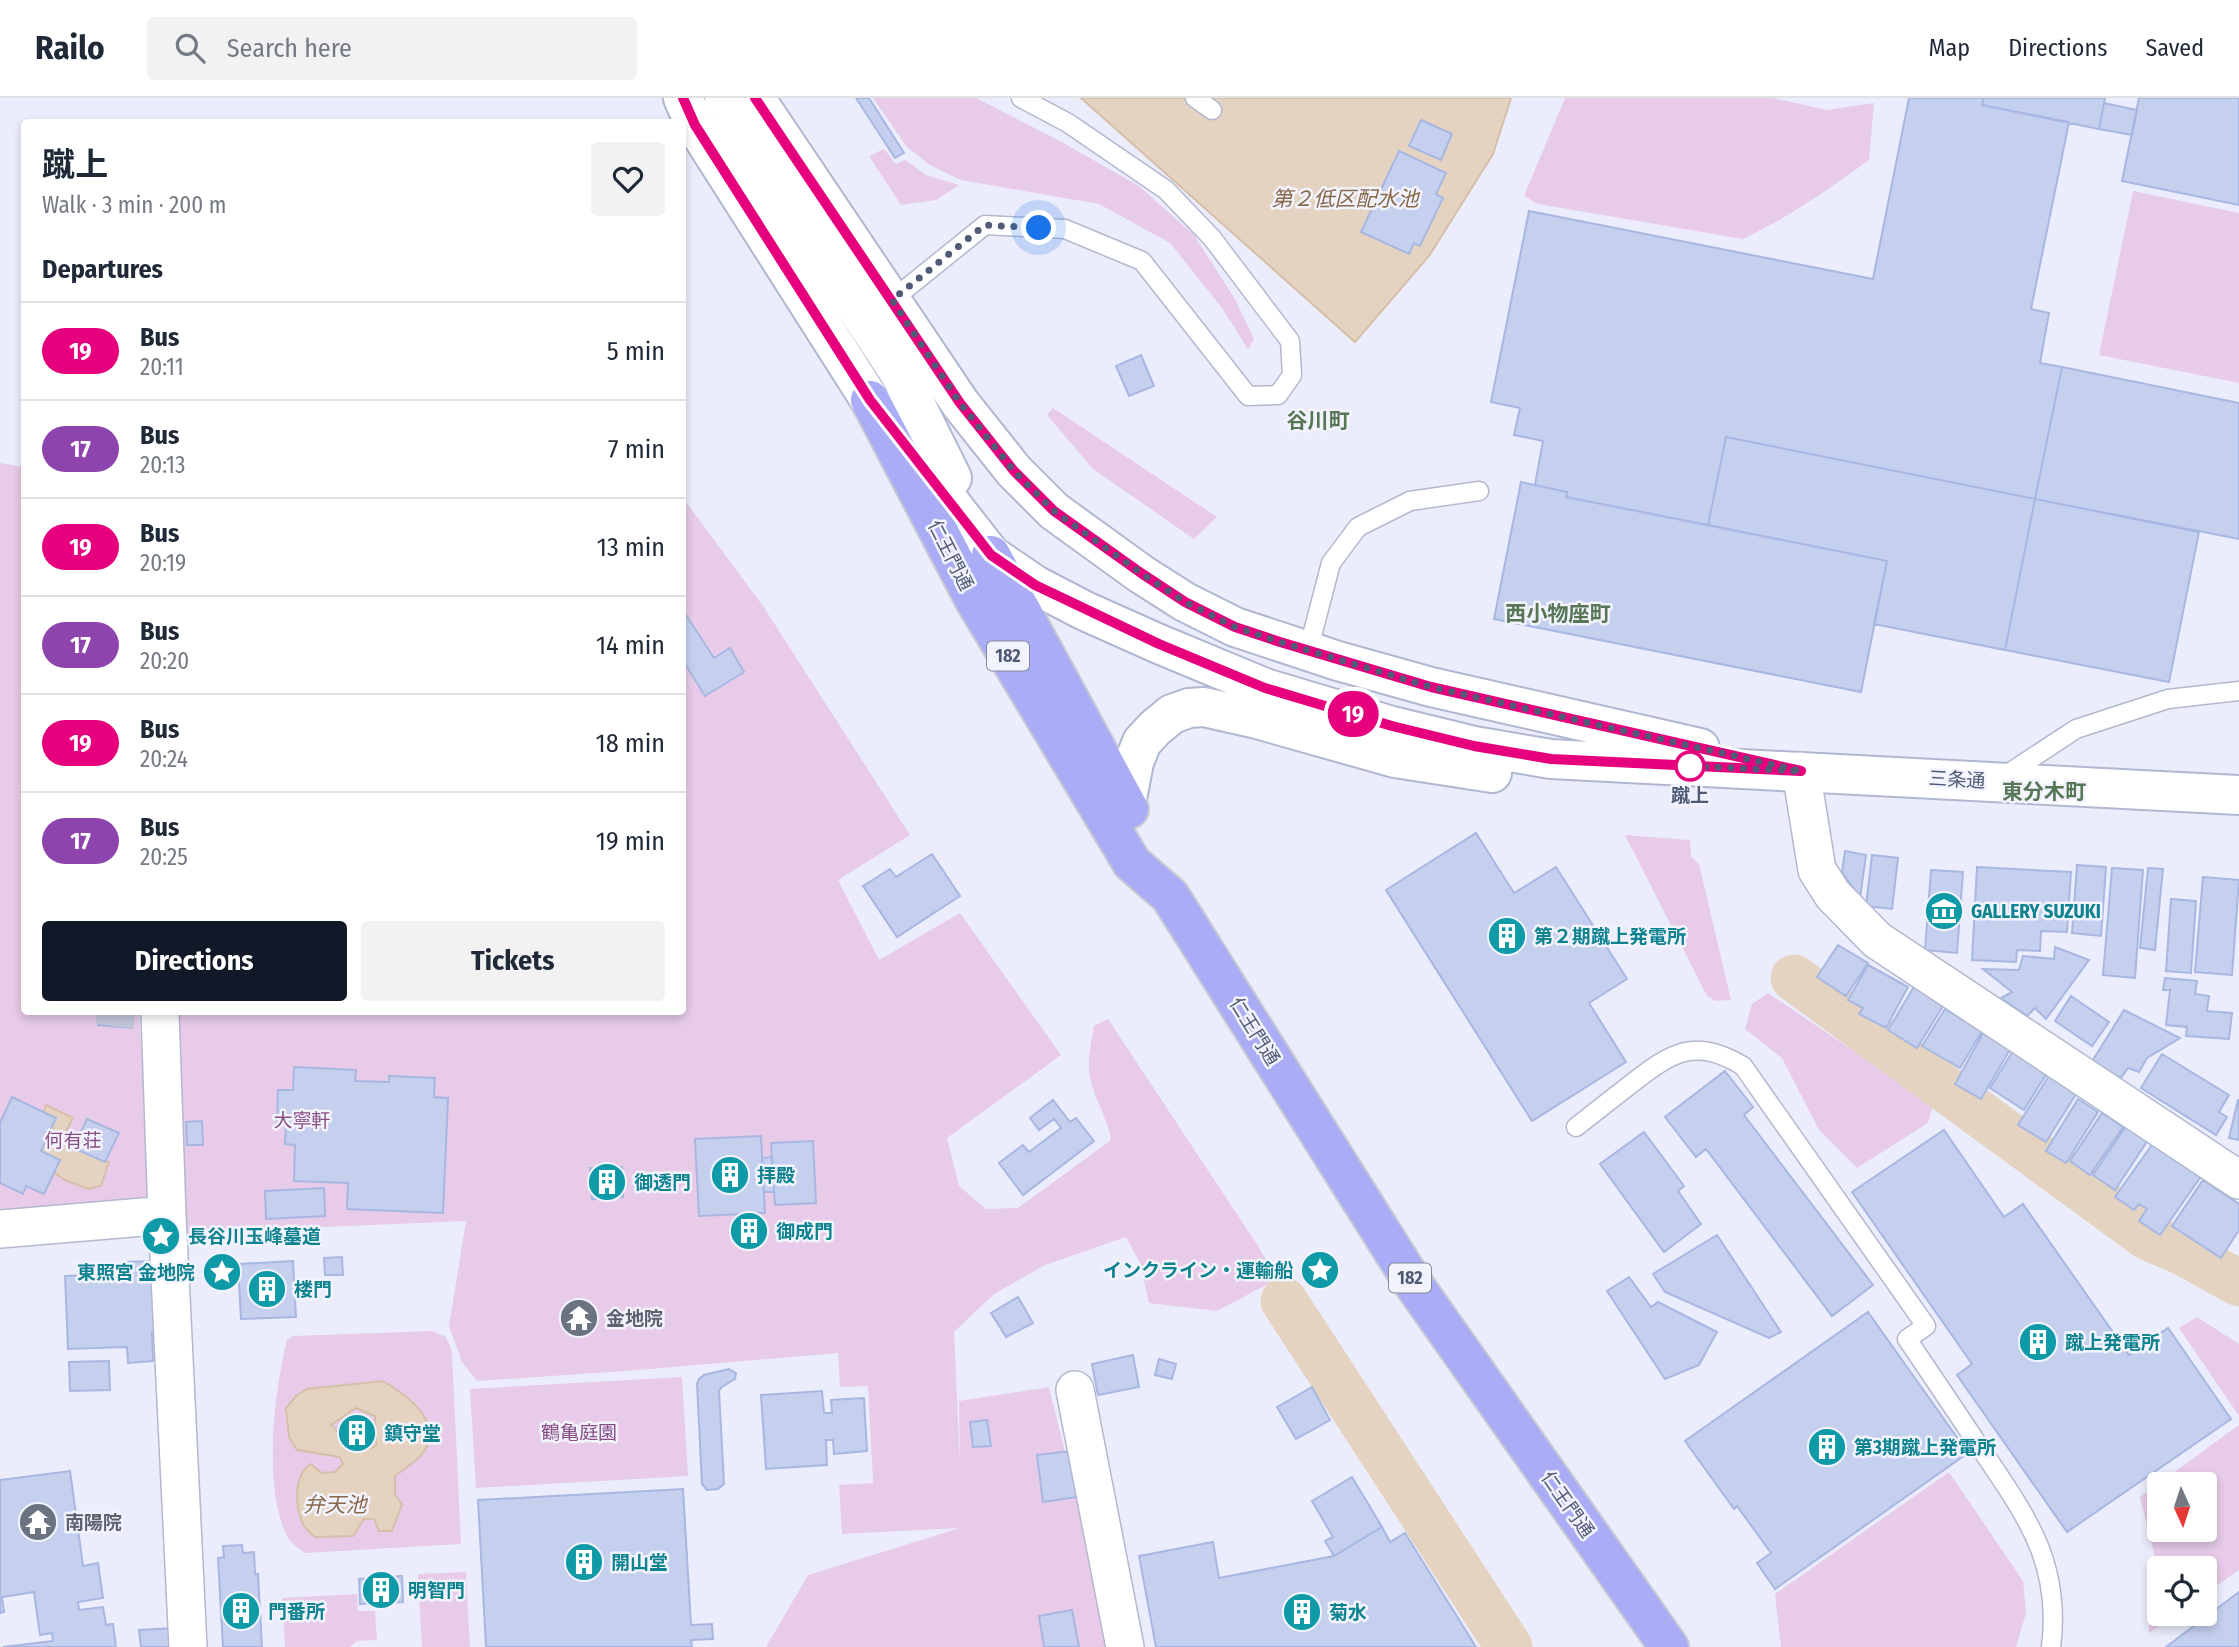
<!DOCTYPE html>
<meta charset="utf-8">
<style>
body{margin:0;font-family:"Fira Sans Condensed","Noto Sans JP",sans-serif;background:#f2f2f3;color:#1f2937;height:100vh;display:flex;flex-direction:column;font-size:26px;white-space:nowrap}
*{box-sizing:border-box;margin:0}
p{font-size:23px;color:#747a83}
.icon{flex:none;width:38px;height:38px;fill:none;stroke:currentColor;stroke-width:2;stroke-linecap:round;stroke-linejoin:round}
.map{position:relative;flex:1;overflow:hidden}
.panel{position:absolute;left:21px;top:21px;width:665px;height:896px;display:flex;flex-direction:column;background:#fff;border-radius:7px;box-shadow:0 4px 10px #0003}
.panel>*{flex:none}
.badge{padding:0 14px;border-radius:23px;font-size:24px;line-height:46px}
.needle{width:46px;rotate:177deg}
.buttons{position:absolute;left:2147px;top:1374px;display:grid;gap:14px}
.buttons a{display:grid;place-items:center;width:70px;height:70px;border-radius:7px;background:#fff;box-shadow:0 4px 10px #0003;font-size:35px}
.you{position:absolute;width:35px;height:35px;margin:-18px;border:5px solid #fff;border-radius:50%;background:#1a73e8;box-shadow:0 0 0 10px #1a73e833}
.map>.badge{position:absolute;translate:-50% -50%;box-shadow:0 0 0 4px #fff}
h2{padding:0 21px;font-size:26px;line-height:63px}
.round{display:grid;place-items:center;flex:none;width:74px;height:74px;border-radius:7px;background:#f2f2f3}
.overview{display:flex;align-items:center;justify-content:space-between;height:119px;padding:0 21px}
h1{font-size:33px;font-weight:700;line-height:52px}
.button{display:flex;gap:14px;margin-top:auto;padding:14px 21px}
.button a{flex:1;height:80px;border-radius:7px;background:#111827;color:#fff;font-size:28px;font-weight:700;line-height:80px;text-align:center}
.button a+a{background:#f2f2f3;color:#1f2937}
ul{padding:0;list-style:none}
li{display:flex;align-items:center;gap:21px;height:98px;padding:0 21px;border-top:2px solid #e0e1e3}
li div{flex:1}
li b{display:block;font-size:26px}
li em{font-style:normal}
li .badge{min-width:77px;font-weight:700;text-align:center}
header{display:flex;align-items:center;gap:42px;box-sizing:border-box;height:98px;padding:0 35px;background:#fff;border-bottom:2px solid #e0e1e3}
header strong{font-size:33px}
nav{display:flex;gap:38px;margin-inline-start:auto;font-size:24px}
.search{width:490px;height:63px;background:#f2f2f3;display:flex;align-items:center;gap:18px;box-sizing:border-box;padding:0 24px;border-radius:7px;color:#747a83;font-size:26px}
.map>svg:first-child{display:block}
.green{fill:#e7cbe9;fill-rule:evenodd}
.water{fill:#e5d3c1;stroke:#d6bfa8;stroke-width:2;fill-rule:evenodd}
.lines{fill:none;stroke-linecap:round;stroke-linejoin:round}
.canal{stroke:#e5d3c1;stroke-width:47}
.building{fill:#c5d0ef;stroke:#a7b7e1;stroke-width:2}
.minor-tunnel{stroke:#c5c8da;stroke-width:37;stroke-dasharray:37 18;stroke-linecap:butt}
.service-casing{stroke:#b2b8ce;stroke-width:21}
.minor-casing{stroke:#b2b8ce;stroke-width:40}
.secondary-casing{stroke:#b0b7d0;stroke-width:42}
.primary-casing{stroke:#c7cbd3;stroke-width:42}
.service{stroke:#fff;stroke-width:18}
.minor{stroke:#fff;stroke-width:37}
.secondary{stroke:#fff;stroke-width:38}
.primary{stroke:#aaacf5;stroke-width:38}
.line-casing{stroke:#fff;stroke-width:16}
.line{stroke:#e6007e;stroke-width:10}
.walk{stroke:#505b76;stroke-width:7;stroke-dasharray:0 12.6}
.stop-dot{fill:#fff;stroke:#e6007e;stroke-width:3.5}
.labels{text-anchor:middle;stroke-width:5;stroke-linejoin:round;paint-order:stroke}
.shield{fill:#f3f3fe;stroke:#81899f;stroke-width:2}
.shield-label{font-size:18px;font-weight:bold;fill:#505b76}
.street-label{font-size:19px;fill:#505b76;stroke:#f3f3fe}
.stop-label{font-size:19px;font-weight:bold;fill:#505b76;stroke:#f3f3fe}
.culture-label{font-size:19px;font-weight:bold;fill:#0d838f;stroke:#f3f3fe;text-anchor:start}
.park-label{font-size:19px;fill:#874e84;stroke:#f3f3fe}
.worship-label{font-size:19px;font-weight:bold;fill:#5b616d;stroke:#f3f3fe;text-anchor:start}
.water-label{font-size:21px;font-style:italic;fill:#88694a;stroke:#f3f3fe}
.neighbourhood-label{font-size:21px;font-weight:bold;fill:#567656;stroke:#f3f3fe}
</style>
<header>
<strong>Railo</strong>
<div class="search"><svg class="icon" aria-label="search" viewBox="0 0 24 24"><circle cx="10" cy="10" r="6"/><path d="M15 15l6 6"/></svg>Search here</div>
<nav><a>Map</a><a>Directions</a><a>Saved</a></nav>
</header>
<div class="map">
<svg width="2239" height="1549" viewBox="0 0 2239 1549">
<rect width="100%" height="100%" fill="#ecedfc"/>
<path class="green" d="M873 0H976L1058 42 1139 88 1194 137 1235 201 1254 241 1248 251 1222 210 1170 145 1099 106 961 82 930 67 907 49Z
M1565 0H1773L1827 12 1874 5 1869 62C1829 91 1788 120 1743 141L1538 106 1524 98Z
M884 51 896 66 905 62 926 77 959 87 936 102 901 107 869 58Z
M2133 93 2239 115V285L2099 257Z
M1053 310 1217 419 1194 441 1093 371 1047 317Z
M0 365 24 369V914H139L151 1110 0 1121Z
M683 400 763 508 910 737 838 782 879 862 960 815 1061 957 947 1040 959 1088 986 1111 1018 1110 1111 1042C1108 1021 1096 1004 1091 984 1086 966 1091 946 1094 928L1108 921 1258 1148 1277 1181 1217 1213 1149 1205 1140 1165 1126 1139 1045 1167 994 1196 954 1234 960 1367 959 1303 1049 1289 1113 1549H766L808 1477 960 1430 842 1436 839 1387 873 1385 868 1288 840 1289 838 1255 639 1272 477 1283 462 1264 449 1228 466 1123 186 1135 177 914H682Z
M1625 737 1690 742 1691 758 1699 766 1731 902 1715 903 1707 898Z
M1768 895 1891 978 1932 1010 1928 1025 1857 1070 1819 1032 1782 960 1745 931 1752 906Z
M2197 1219 2239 1246V1318L2179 1230Z
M432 1233 446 1239 452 1254 461 1446 305 1455C298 1450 289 1444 286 1436 263 1385 274 1295 287 1242L293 1238Z
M682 1279 688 1378 476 1390 470 1291Z
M2239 1327V1472L2205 1496V1470H2160V1516H2177L2149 1535 2154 1455 2140 1399ZM2160 1386H2205V1432H2160Z
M1949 1374 2023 1483 2026 1515 2016 1549H1781L1775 1496Z
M466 1474 470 1549H422L418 1476Z
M357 1496 358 1513H375L377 1542 357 1543 350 1549H285L282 1500Z"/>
<path class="water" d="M1081 0H1511L1493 56 1429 158 1355 244Z
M46 1007 73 1020 65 1035 67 1047 109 1064 101 1088 88 1091 65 1082 31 1059Z
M383 1283C406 1297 442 1321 425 1352 419 1362 404 1371 395 1378V1397L402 1406 392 1433H379L374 1421H364L353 1438 315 1439C310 1435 306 1431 303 1426 295 1409 293 1377 311 1366L321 1375 335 1374 343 1366 340 1359 297 1352 289 1339 286 1310 296 1298 307 1291ZM356 1310 375 1318 376 1348 363 1353 352 1348 331 1327Z"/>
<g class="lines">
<path class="canal" d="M1794 880 2148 1139 2183 1154 2239 1185
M1284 1203 1509 1549"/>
</g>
<path class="building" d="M856 0H869L904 55 895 60Z
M1909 0H1984L1982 7 2069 24 2031 211 2049 215 2040 265 2062 269 2035 401 1726 339 1708 427 1566 399 1567 394 1535 387 1543 343 1514 337 1520 310 1491 304 1529 113 1873 181Z
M1984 0H2105L2099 31 1982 7Z
M2139 0H2239V107L2122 83Z
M2104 5 2137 12 2132 37 2099 31Z
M1421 22 1452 36 1441 62 1409 48Z
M1399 53 1446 75 1436 96 1443 100 1420 148 1414 145 1409 156 1361 134Z
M1141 257 1154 288 1129 298 1116 268Z
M2062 269 2239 305V441L2035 401Z
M1726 339 2035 401 2005 552 1874 526 1887 463 1708 427Z
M1521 384 1567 394 1566 399 1887 463 1861 594 1494 521Z
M2035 401 2199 434 2169 584 2005 552Z
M682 511 714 560 730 550 744 574 705 598 682 561Z
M1476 735 1514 795 1556 769 1627 881 1589 905 1626 964 1532 1023 1386 792Z
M1845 753 1866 757 1860 800 1842 774Z
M932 756 960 798 897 839 863 788 890 771 896 779Z
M1872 757 1898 760 1892 811 1866 808Z
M2077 767 2106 769 2101 838 2072 835Z
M1977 769 2071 774 2067 834 2041 833 2040 853 2017 852 2016 864 1972 862Z
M2112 770 2143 772 2135 880 2103 877Z
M2148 770 2163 771 2155 852 2140 850Z
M1931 772 1963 774 1957 855 1925 852Z
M2203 779 2239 782 2232 877 2195 874Z
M2171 801 2196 803 2191 875 2166 873Z
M1838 847 1868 865 1846 898 1817 879Z
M2055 849 2089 862 2046 921 2035 910 2027 918 2001 900 2012 894 1983 871 2019 872 2023 858 2054 861Z
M1868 867 1908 889 1886 930 1859 916 1863 910 1848 902Z
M2165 880 2197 883 2195 896 2209 898 2207 913 2232 915 2229 941 2186 938 2187 929 2166 927 2170 892H2163Z
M1915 887 1945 905 1917 950 1888 932Z
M2071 898 2109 924 2092 948 2055 923Z
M1945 911 1982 933 1960 970 1922 948Z
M2124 912 2180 940 2147 960 2139 974 2128 970 2121 980 2091 965Z
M99 914H133L132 930 98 927Z
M1983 935 2011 950 1981 1001 1955 986Z
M2013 953 2047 975 2024 1012 1990 990Z
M2162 956 2229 997 2219 1014 2227 1019 2216 1037 2141 990Z
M294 969 356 972 355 983 389 984V978L435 980 434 999 448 1000 443 1115 347 1111 348 1085 294 1083 295 1047 285 1046 286 1024H277L278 992H293Z
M1725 973 1753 1009 1744 1017 1873 1187 1832 1218 1706 1051 1696 1059 1665 1019Z
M2050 976 2078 993 2046 1044 2018 1027Z
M12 999 56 1020 41 1053 60 1062 44 1096 26 1088 23 1096 0 1085V1025Z
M2078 1001 2098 1014 2066 1065 2046 1053Z
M1053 1002 1070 1024 1076 1020 1094 1043 1023 1097 999 1065 1023 1047 1029 1054 1061 1030 1054 1021 1039 1032 1030 1020Z
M2238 1002H2239V1042L2229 1040Z
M2102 1015 2123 1029 2090 1077 2070 1063Z
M87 1021 119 1035 105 1064 73 1050Z
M202 1023 203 1047H187L186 1024Z
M2126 1028 2148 1042 2115 1092 2093 1077Z
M1944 1032 2004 1119 2023 1106 2129 1257 2168 1230 2231 1321 2067 1434 1957 1277 1972 1266 1852 1094Z
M1644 1034 1684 1088 1678 1093 1701 1126 1664 1154 1600 1066Z
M761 1038 765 1115 699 1118 695 1041Z
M813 1043 816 1105 775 1107 771 1045Z
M2154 1044 2202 1077 2160 1137 2139 1123 2147 1111 2139 1106 2134 1112 2115 1099Z
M772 1059 774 1094H764L762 1060Z
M622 1069 623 1099 592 1101 590 1070Z
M2203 1082 2239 1106V1132L2221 1160 2172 1128Z
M324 1090 325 1118 266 1121 265 1093Z
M1717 1137 1781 1234 1769 1240 1665 1194 1653 1176Z
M342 1159 343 1177H325L324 1160Z
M155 1163 157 1233 152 1234 153 1263 128 1265 127 1249 68 1251 65 1178 123 1176 122 1164Z
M293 1163 296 1219 241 1221 238 1166Z
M1629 1179 1651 1209 1658 1204 1717 1234 1699 1267 1665 1281 1607 1193Z
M1018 1199 1033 1225 1006 1239 991 1215Z
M1868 1214 1968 1355 1775 1491 1757 1465 1771 1455 1737 1408 1734 1411 1685 1343Z
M1133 1257 1139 1289 1098 1297 1092 1266Z
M1159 1261 1176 1266 1172 1281 1155 1277Z
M109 1263 110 1292 70 1293 69 1264Z
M729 1271 736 1275 735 1281 722 1289 719 1293 724 1386 718 1391 707 1392 702 1386 697 1286 699 1281 704 1277Z
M1312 1289 1330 1322 1296 1341 1277 1309Z
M822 1293 824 1315H832L831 1302 864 1300 867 1353 834 1356 833 1342H826L827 1367 766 1371 761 1297Z
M987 1322 991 1348 973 1349 970 1324Z
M1071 1353 1077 1399 1043 1404 1037 1357Z
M70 1373 83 1468 98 1465 103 1500 78 1504 79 1512 103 1509 106 1527 113 1526 116 1549H3L53 1543 52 1535 40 1537 34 1494 2 1499 4 1514 0 1515V1382Z
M1352 1379 1382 1429 1334 1458 1325 1443 1333 1439 1312 1403Z
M683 1391 691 1527 712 1526 713 1541 691 1542 692 1549H486L478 1402Z
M1382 1429 1390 1444 1405 1435 1476 1549H1156L1139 1458 1213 1444 1219 1480 1334 1458Z
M242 1447 243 1455 254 1454 255 1476H258L262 1549H223L218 1460 224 1459 223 1448Z
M402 1478 403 1504 360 1506 359 1481Z
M2239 1494V1549H2166Z
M1072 1512 1079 1549H1044L1039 1518Z
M174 1530 175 1549H141L139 1532Z"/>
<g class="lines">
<path class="minor-tunnel" d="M114 928 116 914"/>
<g class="service-casing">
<path id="service" d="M1195 0 1212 12
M892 202 985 127 1065 131 1142 163 1248 298 1278 297 1292 277 1290 243 1212 140 1166 92 1068 25 1021 0
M1308 553 1331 465 1358 429 1410 403 1479 393
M2003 679 2076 631 2168 601 2239 593
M1576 1029C1594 1015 1613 1000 1631 986 1672 954 1695 939 1743 968L1926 1228 1907 1241C1931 1276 1955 1312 1979 1348 2024 1415 2062 1463 2051 1549"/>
</g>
<g class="minor-casing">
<path id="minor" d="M1801 673 1817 772 1833 797 1877 842 2239 1082
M160 914 167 1117 188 1549
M0 1131 167 1117
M1075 1292 1125 1549"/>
</g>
<g class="secondary-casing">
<path id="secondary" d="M683 0 695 27 870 302 991 457 1035 487 1085 513 1159 546 1265 590 1392 628 1474 648 1551 661 2239 697
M724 0 747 43 902 279 952 380
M755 0 960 305 1014 373 1054 413 1141 476 1185 504 1235 529 1338 563 1431 589 1700 650
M1126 706 1134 664 1142 644 1155 630 1172 616 1189 610 1204 609 1257 621 1395 660 1492 675"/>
</g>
<g class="primary-casing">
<path id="primary" d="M870 302 974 501 1132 765 1170 798 1417 1191 1669 1549
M991 457 1129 711"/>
</g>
<use href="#service" class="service"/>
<use href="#minor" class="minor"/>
<use href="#secondary" class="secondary"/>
<use href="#primary" class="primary"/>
</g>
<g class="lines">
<g class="line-casing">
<path id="line" d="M683 0 695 27 870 302 991 457 1035 487 1159 546 1265 590 1392 628 1474 648 1551 661 1801 673 1431 589 1280 544 1235 529 1185 504 1141 475 1054 413 1014 373 960 305 755 0"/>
</g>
<use href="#line" class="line"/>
<path class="walk" d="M1039 130 985 127 892 202 960 305 1014 373 1054 413 1141 475 1185 504 1235 529 1280 544 1431 589 1801 673 1690 668"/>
</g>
<defs>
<g id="museum-disc" transform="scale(2.0125)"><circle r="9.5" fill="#0f9aa8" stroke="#f3f3fe"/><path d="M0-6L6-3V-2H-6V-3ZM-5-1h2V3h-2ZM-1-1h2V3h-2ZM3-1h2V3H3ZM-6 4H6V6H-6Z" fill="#fff"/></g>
<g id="building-disc" transform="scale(2.0125)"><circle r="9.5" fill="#0f9aa8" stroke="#f3f3fe"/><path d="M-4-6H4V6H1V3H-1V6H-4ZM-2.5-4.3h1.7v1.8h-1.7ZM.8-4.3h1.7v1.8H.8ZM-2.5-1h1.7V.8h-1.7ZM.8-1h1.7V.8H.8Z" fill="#fff"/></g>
<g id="sight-disc" transform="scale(2.0125)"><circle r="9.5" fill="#0f9aa8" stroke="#f3f3fe"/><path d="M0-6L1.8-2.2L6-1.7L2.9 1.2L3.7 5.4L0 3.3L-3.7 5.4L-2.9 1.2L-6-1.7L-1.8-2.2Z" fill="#fff"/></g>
<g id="temple-disc" transform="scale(2.0125)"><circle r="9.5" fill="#6b7280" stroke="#f3f3fe"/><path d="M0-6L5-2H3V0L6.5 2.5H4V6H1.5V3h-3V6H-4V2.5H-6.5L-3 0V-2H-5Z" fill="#fff"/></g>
</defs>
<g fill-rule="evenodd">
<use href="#museum-disc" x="1944" y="813"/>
<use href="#building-disc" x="1507" y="838"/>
<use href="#building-disc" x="730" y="1077"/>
<use href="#building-disc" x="607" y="1084"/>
<use href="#building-disc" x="749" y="1133"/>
<use href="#sight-disc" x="161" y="1138"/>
<use href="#sight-disc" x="1320" y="1172"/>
<use href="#sight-disc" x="222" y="1174"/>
<use href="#building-disc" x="267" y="1191"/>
<use href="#temple-disc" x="579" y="1220"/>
<use href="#building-disc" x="2038" y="1244"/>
<use href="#building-disc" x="357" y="1335"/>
<use href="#building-disc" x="1827" y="1349"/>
<use href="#temple-disc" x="38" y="1424"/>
<use href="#building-disc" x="584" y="1464"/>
<use href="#building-disc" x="381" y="1492"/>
<use href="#building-disc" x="241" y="1513"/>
<use href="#building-disc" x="1302" y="1514"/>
</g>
<circle class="stop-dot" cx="1690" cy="668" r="14"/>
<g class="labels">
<g class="shield">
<rect x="987" y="543.5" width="42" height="29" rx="5"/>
<rect x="1389" y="1165.5" width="42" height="29" rx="5"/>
</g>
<g class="shield-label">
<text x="1008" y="564">182</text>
<text x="1410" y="1186">182</text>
</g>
<g class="street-label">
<text transform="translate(951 457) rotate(63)" y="7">仁王門通</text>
<text transform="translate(1957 681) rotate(3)" y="7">三条通</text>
<text transform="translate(1255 933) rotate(58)" y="7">仁王門通</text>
<text transform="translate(1568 1406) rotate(55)" y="7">仁王門通</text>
</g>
<g class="stop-label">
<text x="1690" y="704">蹴上</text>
</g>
<g class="culture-label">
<text x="1971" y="820">GALLERY SUZUKI</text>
<text x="1534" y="845">第２期蹴上発電所</text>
<text x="757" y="1084">拝殿</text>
<text x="634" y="1091">御透門</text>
<text x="776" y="1140">御成門</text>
<text x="188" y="1145">長谷川玉峰墓道</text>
<text x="1293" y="1179" text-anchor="end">インクライン・運輸船</text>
<text x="195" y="1181" text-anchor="end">東照宮 金地院</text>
<text x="294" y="1198">楼門</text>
<text x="2065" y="1251">蹴上発電所</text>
<text x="384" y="1342">鎮守堂</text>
<text x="1854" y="1356">第3期蹴上発電所</text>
<text x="611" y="1471">開山堂</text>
<text x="408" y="1499">明智門</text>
<text x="268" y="1520">門番所</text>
<text x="1329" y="1521">菊水</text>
</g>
<g class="park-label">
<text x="302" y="1029">大寧軒</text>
<text x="73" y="1049">何有荘</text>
<text x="579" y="1341">鶴亀庭園</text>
</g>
<g class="worship-label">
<text x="606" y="1227">金地院</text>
<text x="65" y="1431">南陽院</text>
</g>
<g class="water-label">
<text x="1345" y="108">第２低区配水池</text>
<text x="335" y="1414">弁天池</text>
</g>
<g class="neighbourhood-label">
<text x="1318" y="330">谷川町</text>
<text x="1558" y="523">西小物座町</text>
<text x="2044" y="701">東分木町</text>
</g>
</g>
</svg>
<div class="buttons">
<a><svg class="needle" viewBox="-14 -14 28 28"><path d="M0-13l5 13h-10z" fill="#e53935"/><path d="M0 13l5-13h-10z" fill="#747a83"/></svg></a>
<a><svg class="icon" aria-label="locate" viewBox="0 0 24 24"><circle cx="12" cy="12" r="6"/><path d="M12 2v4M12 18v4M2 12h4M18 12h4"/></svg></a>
</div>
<div class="you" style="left:1039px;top:130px"></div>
<b class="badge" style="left:1353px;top:616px;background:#e6007e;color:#fff">19</b>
<section class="panel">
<div class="overview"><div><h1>蹴上</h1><p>Walk · 3 min · 200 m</p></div><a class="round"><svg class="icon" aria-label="heart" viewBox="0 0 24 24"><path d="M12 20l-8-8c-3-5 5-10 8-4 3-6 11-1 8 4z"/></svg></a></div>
<h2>Departures</h2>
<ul>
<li><span class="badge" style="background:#e6007e;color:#fff">19</span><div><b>Bus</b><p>20:11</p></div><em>5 min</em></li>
<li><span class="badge" style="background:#8e44ad;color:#fff">17</span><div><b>Bus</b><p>20:13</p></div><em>7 min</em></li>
<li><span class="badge" style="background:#e6007e;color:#fff">19</span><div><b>Bus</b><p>20:19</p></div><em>13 min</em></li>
<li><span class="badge" style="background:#8e44ad;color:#fff">17</span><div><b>Bus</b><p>20:20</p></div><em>14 min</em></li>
<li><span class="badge" style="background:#e6007e;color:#fff">19</span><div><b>Bus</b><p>20:24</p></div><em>18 min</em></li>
<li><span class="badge" style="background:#8e44ad;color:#fff">17</span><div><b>Bus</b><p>20:25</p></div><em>19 min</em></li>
</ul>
<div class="button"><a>Directions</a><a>Tickets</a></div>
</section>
</div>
